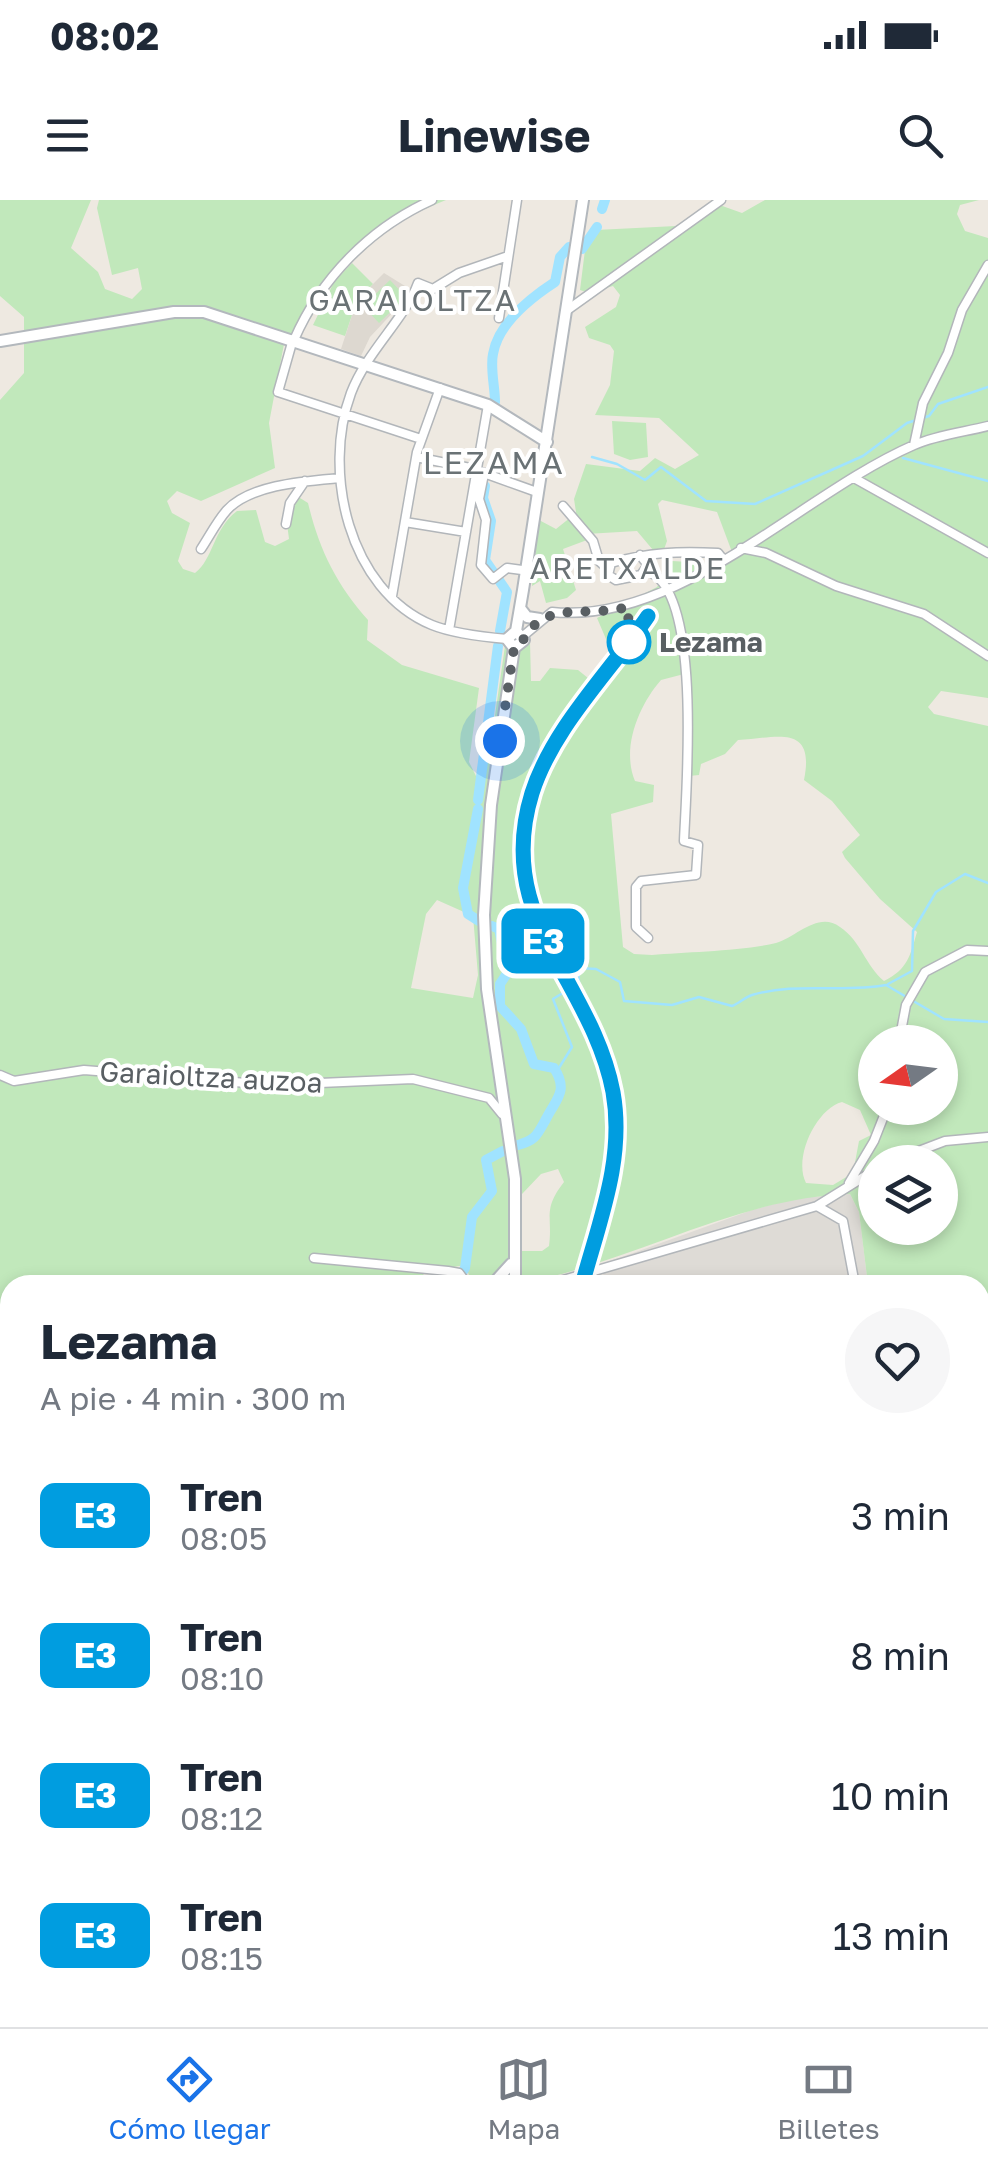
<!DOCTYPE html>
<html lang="es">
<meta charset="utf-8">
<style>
body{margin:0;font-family:"Golos Text",sans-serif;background:#f6f6f7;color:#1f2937;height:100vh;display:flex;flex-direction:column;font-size:38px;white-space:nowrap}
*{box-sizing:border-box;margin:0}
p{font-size:32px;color:#747a83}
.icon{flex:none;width:55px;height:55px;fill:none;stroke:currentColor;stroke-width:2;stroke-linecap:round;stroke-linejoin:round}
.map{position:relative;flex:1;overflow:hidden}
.panel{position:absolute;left:0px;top:1075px;width:990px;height:752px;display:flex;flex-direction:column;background:#fff;border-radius:30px 30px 0 0;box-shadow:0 5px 15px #0003}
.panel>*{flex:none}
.badge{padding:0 20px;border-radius:15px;font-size:35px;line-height:65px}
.needle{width:65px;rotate:256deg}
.tools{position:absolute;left:858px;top:825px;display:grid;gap:20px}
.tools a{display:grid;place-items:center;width:100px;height:100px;border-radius:50%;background:#fff;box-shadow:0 5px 15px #0003;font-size:50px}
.you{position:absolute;width:50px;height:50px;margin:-25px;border:8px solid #fff;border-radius:50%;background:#1a73e8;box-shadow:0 0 0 15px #1a73e833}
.map>.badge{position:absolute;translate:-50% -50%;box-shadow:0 0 0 5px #fff}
.round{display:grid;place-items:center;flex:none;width:105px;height:105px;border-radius:52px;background:#f6f6f7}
.overview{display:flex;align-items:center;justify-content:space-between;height:170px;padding:0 40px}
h1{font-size:48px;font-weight:700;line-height:75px}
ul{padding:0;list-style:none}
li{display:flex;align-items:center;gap:30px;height:140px;padding:0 40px}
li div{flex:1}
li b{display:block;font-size:38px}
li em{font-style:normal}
li .badge{min-width:110px;font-weight:700;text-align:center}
.status{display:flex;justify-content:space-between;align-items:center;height:70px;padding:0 50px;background:#fff;direction:ltr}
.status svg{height:28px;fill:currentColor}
header{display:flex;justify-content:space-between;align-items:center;height:130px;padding:0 40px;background:#fff;font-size:45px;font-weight:700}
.tabs{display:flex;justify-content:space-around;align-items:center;height:140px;border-top:2px solid #e0e1e3;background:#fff;font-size:28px;color:#747a83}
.tabs a{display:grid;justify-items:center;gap:5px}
.tabs .active{color:#1a73e8}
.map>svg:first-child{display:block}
.industrial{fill:#dedbd6}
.education{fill:#ddd8d0}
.green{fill:#c1e8bb;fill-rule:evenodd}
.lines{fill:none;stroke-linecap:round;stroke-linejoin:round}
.stream{stroke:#a0e3ff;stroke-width:2.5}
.river{stroke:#a0e3ff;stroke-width:10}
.street-casing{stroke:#b2b6ba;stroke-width:11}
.secondary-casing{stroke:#b3b8bd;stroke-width:14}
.highway-casing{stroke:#ef8100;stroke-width:16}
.street{stroke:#fff;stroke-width:8}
.secondary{stroke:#fff;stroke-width:10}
.highway{stroke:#ffcf87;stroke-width:12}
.rail-casing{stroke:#b1b2b3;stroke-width:6}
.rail{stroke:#fff;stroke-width:2.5;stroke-dasharray:8;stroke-linecap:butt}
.line-casing{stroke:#fff;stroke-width:22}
.line{stroke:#009de0;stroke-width:15}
.walk{stroke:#595f63;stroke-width:10;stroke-dasharray:0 18}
.stop-dot{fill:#fff;stroke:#009de0;stroke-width:5}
.labels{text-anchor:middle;stroke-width:8;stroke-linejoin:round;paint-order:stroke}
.stop-label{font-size:28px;font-weight:bold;fill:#595f63;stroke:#fff;text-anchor:start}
.street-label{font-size:28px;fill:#595f63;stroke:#fff}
.neighbourhood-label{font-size:30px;letter-spacing:2.5px;fill:#6a7275;stroke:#fff}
.quarter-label{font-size:32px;letter-spacing:2.5px;fill:#6a7275;stroke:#fff}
</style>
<div class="status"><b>08:02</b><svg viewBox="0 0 49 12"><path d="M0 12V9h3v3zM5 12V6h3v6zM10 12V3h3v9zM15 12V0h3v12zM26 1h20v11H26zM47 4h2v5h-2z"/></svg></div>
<header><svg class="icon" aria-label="menu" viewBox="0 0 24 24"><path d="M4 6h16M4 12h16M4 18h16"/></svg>Linewise<svg class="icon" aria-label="search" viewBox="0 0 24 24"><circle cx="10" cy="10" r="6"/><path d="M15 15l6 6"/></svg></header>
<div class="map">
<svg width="988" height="1827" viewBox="0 0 988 1827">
<rect width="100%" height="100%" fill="#eee9e1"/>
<path class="industrial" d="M850 994 859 1012 868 1085H600L607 1062 636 1052 752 1010 795 998Z
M367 1818H763L759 1827H365Z"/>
<path class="education" d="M384 73 413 91 370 137 361 156 341 149 357 100Z"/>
<path class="green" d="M0 0H91L71 48 98 72 105 89 132 99 142 89 138 68 112 75 97 8 99 0H446C409 15 369 34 341 64 320 88 314 132 284 144L269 223 275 268 201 301 177 291 167 301 172 313 190 323 178 361 183 369 195 373C213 360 213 329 237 311L256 310 265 342 275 346 289 339 286 316 292 293 308 303C319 349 336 384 368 420L367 440 402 465 479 488 469 562 477 578 489 557 506 439 530 442 531 481H540L550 468 578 470 588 478 612 453 597 418 657 387 672 361 724 364 732 352 717 312 662 300 658 304 667 341 663 352 653 350 637 331 586 334 587 340 563 349 576 390 567 398 546 403 540 381 532 386 539 320 556 329 571 317 578 325 574 299 586 264 640 271 655 258 675 269 699 255 659 218 595 215 610 185 614 151 610 145 589 138 585 127 616 107 620 95 613 86 589 93 580 90 585 50 596 30 676 26 714 3 742 13 765 0H979L960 5 957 14 965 31 988 38V498L941 491 928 507 934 514 988 526V1827H759L763 1818H980V1085H868L859 1012 850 994C739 997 636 1061 527 1082L507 1068 484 1085H473L465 1065 425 1072 417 1085H10V1123L0 1118V200L24 173V117L0 96ZM684 474 689 576 699 575 701 564 725 554 738 540C773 539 816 521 804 580L832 601 860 635 842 652 845 658 880 699 917 732C910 756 908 769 884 781 865 765 861 741 840 727 818 711 797 737 776 743 744 751 686 752 652 755L634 754 623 747 611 614 653 602 654 585 635 581C621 548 639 505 661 480ZM437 700 473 716 478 775 473 798 411 788 426 714ZM875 842H940V908H875ZM842 902 860 910 871 935 859 941 853 973 833 985 806 983C793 958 816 909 842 902ZM875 962H940V1028H875ZM558 969 564 982C542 1010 553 1017 549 1046L542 1051H520L522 994 541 974Z
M352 63 373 84 357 100 345 136 313 125 334 82Z
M390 80 406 97 379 123 363 106Z
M612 221 646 223 648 257 630 260 614 254Z
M0 1199 10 1202V1385L0 1384Z
M0 1400 10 1403V1818H223L225 1827H0Z"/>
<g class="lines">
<path class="stream" d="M592 257 617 264 645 280 661 267 706 301 755 304 863 256 907 223 929 216 938 204 988 187
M903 258 988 281
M888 784 912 771 913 731 936 692 965 674 988 683
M557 871 572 847 553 799 579 783 578 768 596 769 620 782 624 801 672 805 699 797 732 806C740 803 745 797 752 795 795 782 842 793 886 785L944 819 988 822
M980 1380 988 1379
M0 1395 10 1397
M937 1818 940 1827"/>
<path class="river" d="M602 9 605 0
M582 49 597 27
M495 202C495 187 490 168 493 154 498 123 532 97 555 82L560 57 569 47
M485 286 483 298 491 321 485 360 507 392 500 431
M478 600 498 446
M478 609 463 688 468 714 479 721
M492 726 499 729 508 772 500 784V806L521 829 534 864 554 868C569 891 556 899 546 919 537 935 536 940 518 945
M454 1085 465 1068 472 1017 492 991 486 960 503 951
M195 1827 197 1818"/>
<g class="street-casing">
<path id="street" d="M566 111 721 0
M499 118 517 0
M293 139 278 192 421 239
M294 140C321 78 370 28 432 0
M914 245 923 203 948 153 962 110 988 65
M421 258 470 268 534 291
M484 274 479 299 486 320 481 365 493 379 507 368 522 370
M854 278 988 353
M563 306 593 341 599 361 607 368
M405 322 466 332
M286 324 290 303 305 281
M741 348 766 353 836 386 924 414 988 456
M201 349C209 337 217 321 227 310 251 284 307 281 340 278
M640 355 648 365 641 375 616 380 608 375 611 363C648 352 680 351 718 353L722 358
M647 371C703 389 686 590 684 641L698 645 696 675 641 681 636 687V727L648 738
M392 396 417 252 440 188
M449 430 488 205
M523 436 552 412C679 425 801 294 914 245 937 235 964 232 988 226
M507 439C484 437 454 434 432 425 348 390 322 271 351 193 367 151 405 119 418 83L433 89 459 73 508 56
M899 842 906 805 925 772 967 750 988 751
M0 875 14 881 84 870 273 885 413 879 489 898 502 914
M890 962 945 941 988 937
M849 983 874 941 887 908
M817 1006 875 970
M314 1058 448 1071 459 1073 468 1085
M546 1085 817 1006 843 1021 855 1085
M0 1203 10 1207
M980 1457 988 1458
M363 1827 366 1818
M462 1827 464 1818
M700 1827 703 1818"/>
</g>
<g class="secondary-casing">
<path id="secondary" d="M0 141 174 112H204L488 205 547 242
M520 408 527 417 540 419
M514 448 524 440 516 431
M492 1085 511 1064
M515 1085V979L487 789 484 715 491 605 514 448 507 439 516 431 523 390 583 0
M304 1827 307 1818"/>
</g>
<g class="highway-casing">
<path id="highway" d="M980 1698 988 1683
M980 1783 988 1789
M980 1811 988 1825"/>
</g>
<use href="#street" class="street"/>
<use href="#secondary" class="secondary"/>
<use href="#highway" class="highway"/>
<g class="rail-casing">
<path id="rail" d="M643 422 648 416
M582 1085C598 1024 623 963 614 898 607 845 576 799 550 753 478 625 562 538 632 438
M354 1827 356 1818"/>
</g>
<use href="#rail" class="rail"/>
</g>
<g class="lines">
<g class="line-casing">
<path id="line" d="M582 1085C599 1022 625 959 613 892 592 781 493 719 532 593 553 527 610 472 648 416"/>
</g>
<use href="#line" class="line"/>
<path class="walk" d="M500 541 514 448 520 446C543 397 581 419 628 407L629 442"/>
</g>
<circle class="stop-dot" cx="629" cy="442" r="20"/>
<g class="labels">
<g class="stop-label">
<text x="659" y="452">Lezama</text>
</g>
<g class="street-label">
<text transform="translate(211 877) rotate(3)" y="10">Garaioltza auzoa</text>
</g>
<g class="neighbourhood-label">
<text x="413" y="111">GARAIOLTZA</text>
<text x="628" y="379">ARETXALDE</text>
</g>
<g class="quarter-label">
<text x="494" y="274">LEZAMA</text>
</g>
</g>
</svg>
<div class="tools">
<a><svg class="needle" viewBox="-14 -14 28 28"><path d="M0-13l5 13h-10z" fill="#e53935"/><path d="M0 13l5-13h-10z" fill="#747a83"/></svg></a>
<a><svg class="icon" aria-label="layers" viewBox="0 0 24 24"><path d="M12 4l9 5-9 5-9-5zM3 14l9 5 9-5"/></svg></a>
</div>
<div class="you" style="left:500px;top:541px"></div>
<b class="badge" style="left:543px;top:741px;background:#009de0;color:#fff">E3</b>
<section class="panel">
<div class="overview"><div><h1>Lezama</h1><p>A pie · 4 min · 300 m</p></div><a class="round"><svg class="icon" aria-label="heart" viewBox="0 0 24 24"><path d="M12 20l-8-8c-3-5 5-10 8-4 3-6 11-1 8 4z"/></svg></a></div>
<ul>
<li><span class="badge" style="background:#009de0;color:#fff">E3</span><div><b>Tren</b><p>08:05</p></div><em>3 min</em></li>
<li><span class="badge" style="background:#009de0;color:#fff">E3</span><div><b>Tren</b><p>08:10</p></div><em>8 min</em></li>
<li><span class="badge" style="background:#009de0;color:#fff">E3</span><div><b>Tren</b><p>08:12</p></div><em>10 min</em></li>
<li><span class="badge" style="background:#009de0;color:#fff">E3</span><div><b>Tren</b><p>08:15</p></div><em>13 min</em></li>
</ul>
</section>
</div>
<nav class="tabs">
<a class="active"><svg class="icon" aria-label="directions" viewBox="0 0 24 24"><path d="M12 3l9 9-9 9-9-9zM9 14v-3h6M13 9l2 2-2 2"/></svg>Cómo llegar</a>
<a><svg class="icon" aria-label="map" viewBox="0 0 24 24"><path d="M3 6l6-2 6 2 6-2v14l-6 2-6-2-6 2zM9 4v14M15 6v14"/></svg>Mapa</a>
<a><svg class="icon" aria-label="tickets" viewBox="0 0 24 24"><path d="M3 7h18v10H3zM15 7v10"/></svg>Billetes</a>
</nav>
